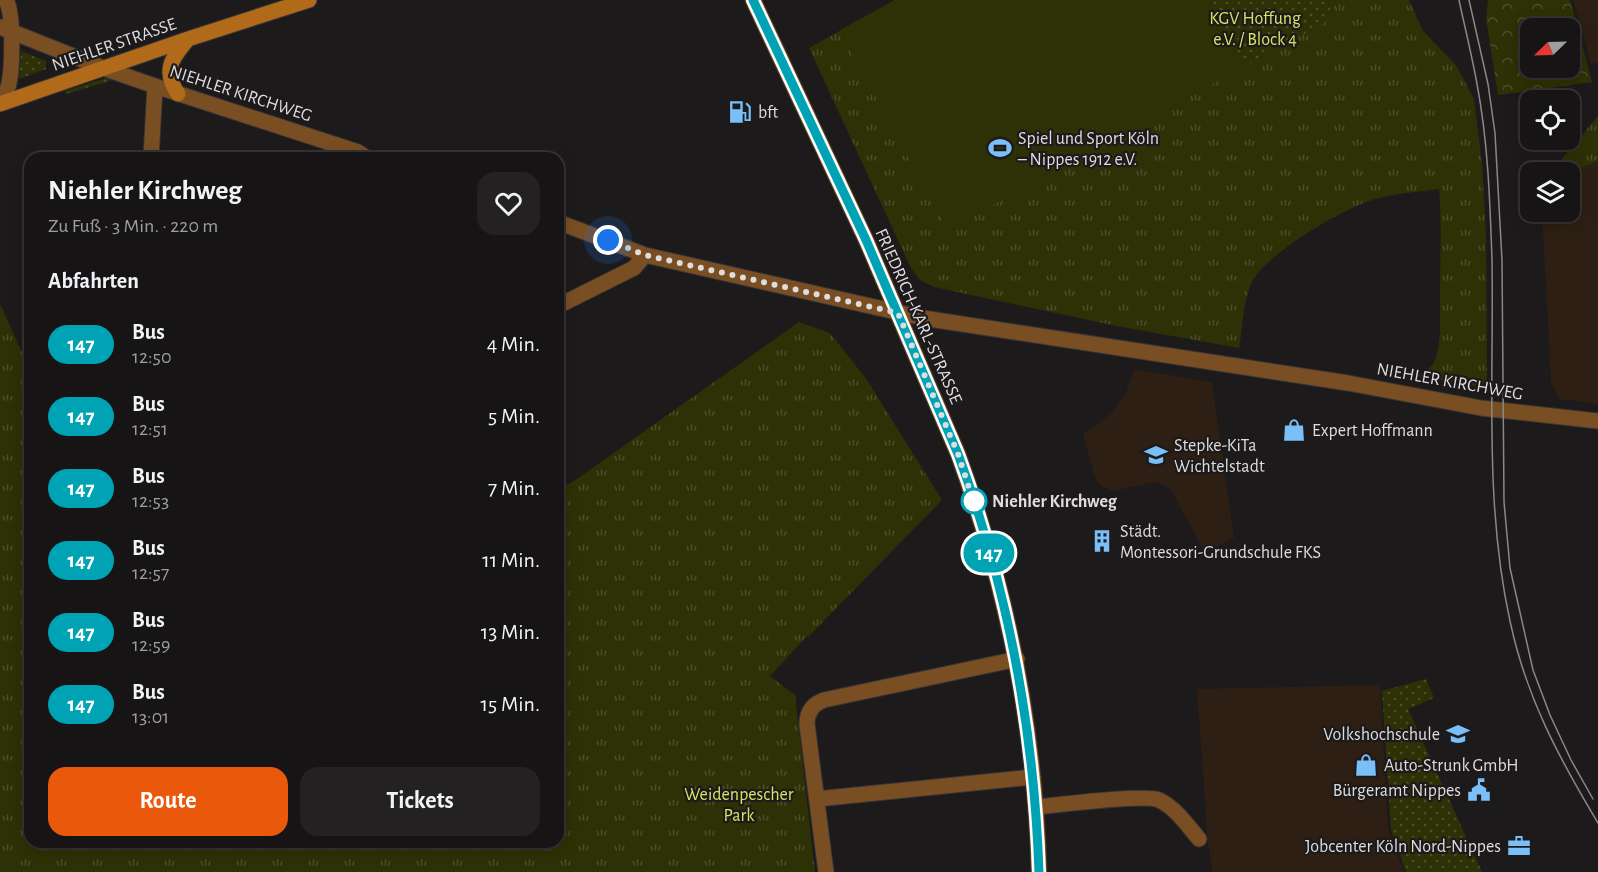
<!DOCTYPE html>
<html lang="de">
<meta charset="utf-8">
<style>
body{margin:0;font-family:"Alegreya Sans",sans-serif;background:#232122;color:#f1f3f6;height:100vh;display:flex;flex-direction:column;font-size:22px;white-space:nowrap}
*{box-sizing:border-box;margin:0}
p{font-size:20px;color:#9e9ea0}
.icon{flex:none;width:33px;height:33px;fill:none;stroke:currentColor;stroke-width:2;stroke-linecap:round;stroke-linejoin:round}
.map{position:relative;flex:1;overflow:hidden}
.panel{position:absolute;left:24px;top:152px;width:540px;height:696px;display:flex;flex-direction:column;background:#161415;border-radius:18px;box-shadow:0 3px 15px #0003,0 0 0 2px #353334}
.panel>*{flex:none}
.badge{padding:0 12px;border-radius:20px;font-size:21px;line-height:39px}
.needle{width:39px;rotate:247deg}
.buttons{position:absolute;left:1520px;top:18px;display:grid;gap:12px}
.buttons a{display:grid;place-items:center;width:60px;height:60px;border-radius:12px;background:#161415;box-shadow:0 3px 15px #0003,0 0 0 2px #353334;font-size:30px}
.you{position:absolute;width:30px;height:30px;margin:-15px;border:4px solid #fff;border-radius:50%;background:#1a73e8;box-shadow:0 0 0 9px #1a73e833}
.map>.badge{position:absolute;translate:-50% -50%;box-shadow:0 0 0 3px #fff}
h2{padding:0 24px;font-size:22px;line-height:54px}
.round{display:grid;place-items:center;flex:none;width:63px;height:63px;border-radius:18px;background:#232122}
.head{display:flex;align-items:center;justify-content:space-between;height:102px;padding:0 24px}
h1{font-size:28px;font-weight:700;line-height:45px}
.cta{display:flex;gap:12px;margin-top:auto;padding:12px 24px}
.cta a{flex:1;height:69px;border-radius:18px;background:#ea580c;color:#fff;font-size:24px;font-weight:700;line-height:69px;text-align:center}
.cta a+a{background:#232122;color:#f1f3f6}
ul{padding:0;list-style:none}
li{display:flex;align-items:center;gap:18px;height:72px;padding:0 24px}
li div{flex:1}
li b{display:block;font-size:22px}
li em{font-style:normal}
li .badge{min-width:66px;font-weight:700;text-align:center}
.map>svg:first-child{display:block}
.commercial{fill:#2e1f14}
.education{fill:#2d1f13}
.grass{fill:url(#grass-dots)}
.forest{fill:url(#forest-crowns);fill-rule:evenodd}
.park{fill:url(#park-tufts)}
.pitch{fill:#2e3105}
.lines{fill:none;stroke-linecap:round;stroke-linejoin:round}
.street-casing{stroke:#383537;stroke-width:17}
.secondary-casing{stroke:#383537;stroke-width:17}
.street{stroke:#7a4e23;stroke-width:15}
.secondary{stroke:#b16a1a;stroke-width:15}
.tram{stroke:#8a8789;stroke-width:1.5}
.line-casing{stroke:#fff;stroke-width:14}
.line{stroke:#00a3b4;stroke-width:9}
.walk{stroke:#dedcdd;stroke-width:6;stroke-dasharray:0 10.8}
.stop-dot{fill:#fff;stroke:#00a3b4;stroke-width:3}
.labels{text-anchor:middle;stroke-width:4.5;stroke-linejoin:round;paint-order:stroke}
.park-label{font-size:18px;fill:#d7e462;stroke:#1d1a1c}
.street-label{font-size:18px;fill:#dedcdd;stroke:#1d1a1c}
.poi-label{font-size:18px;fill:#dedcdd;stroke:#1d1a1c;text-anchor:start}
.stop-label{font-size:18px;font-weight:bold;fill:#dedcdd;stroke:#1d1a1c;text-anchor:start}
</style>
<div class="map">
<svg width="1598" height="872" viewBox="0 0 1598 872">
<defs>
<pattern id="grass-dots" width="8" height="8" patternUnits="userSpaceOnUse" patternTransform="scale(1.5)"><rect width="8" height="8" fill="#2e3105"/><path d="M2 2h.1M6 6h.1" fill="none" stroke="#4c4e29" stroke-width="1.8" stroke-linecap="round"/></pattern>
<pattern id="forest-crowns" width="20" height="18" patternUnits="userSpaceOnUse" patternTransform="scale(1.5)"><rect width="20" height="18" fill="#2e3105"/><path d="M2 6a3 3 0 1 1 6 0M12 15a3 3 0 1 1 6 0" fill="none" stroke="#4c4e29"/></pattern>
<pattern id="park-tufts" width="24" height="20" patternUnits="userSpaceOnUse" patternTransform="scale(1.5)"><rect width="24" height="20" fill="#2e3105"/><path d="M3 7l-1-3M5 7V3M7 7l1-3M15 17l-1-3M17 17v-4M19 17l1-3" fill="none" stroke="#4c4e29"/></pattern>
</defs>
<rect width="100%" height="100%" fill="#1d1a1c"/>
<path class="commercial" d="M1380 685 1388 828 1404 872H1213L1208 843 1197 689Z"/>
<path class="education" d="M1573 0H1598V62L1591 64Z
M1598 161V404L1559 399 1551 383 1542 212H1569V173Z
M1134 369 1212 382 1234 538 1205 553 1172 492 1166 486 1155 482 1113 491 1100 485 1095 477 1083 433 1100 423 1115 409 1127 390Z"/>
<path class="grass" d="M1207 0H1328L1333 18 1244 67Z
M21 51 46 61V69L19 79Z
M109 77 120 78 66 94 65 91Z
M1426 679 1434 698 1408 709 1482 872H1406L1391 830 1382 691Z"/>
<path class="forest" d="M1488 0H1570L1592 82 1498 95 1486 18ZM1530 28H1569V68H1530Z"/>
<path class="park" d="M895 0H1207L1245 66 1333 18 1328 0H1409L1423 31 1456 65 1474 99 1482 164 1486 236 1487 388 1411 375C1421 375 1429 371 1434 362 1443 343 1439 317 1440 297 1440 261 1442 224 1439 189 1418 192 1395 193 1375 199 1344 208 1269 252 1253 280 1243 299 1243 327 1239 348L1117 326 934 287 920 280 911 268 809 48Z
M1598 116V161L1569 173 1551 172Z
M0 304 30 370V842H558V489L574 481 799 322 830 333 867 380 942 500 808 637 807 636 770 676 795 695 815 872H0Z"/>
<path class="pitch" d="M895 0H1207L1244 67 947 230 840 30Z"/>
<g class="lines">
<g class="street-casing">
<path id="street" d="M0 27 103 68 155 86 358 152 367 158
M0 103C2 99 5 95 7 90 13 75 14 14 6 0
M151 158 155 86
M558 222 645 255 923 318 1348 383 1481 408 1598 421
M558 306 634 268 645 255
M817 799 1033 777
M1037 807C1057 805 1145 794 1159 800 1176 808 1188 826 1199 839
M826 872 807 724C807 712 813 704 824 700L1017 659"/>
</g>
<g class="secondary-casing">
<path id="secondary" d="M753 0 866 240 958 454C1008 591 1035 727 1039 872
M178 94C162 70 172 58 188 39
M0 104 188 39 309 0"/>
</g>
<use href="#street" class="street"/>
<use href="#secondary" class="secondary"/>
<path class="tram" d="M1459 0C1465 28 1472 56 1477 84 1488 141 1490 202 1492 260 1494 380 1484 503 1510 621 1526 697 1559 758 1598 823
M1469 0 1488 84 1495 133 1502 260 1504 502 1510 568 1533 670 1550 715 1571 760 1593 799"/>
</g>
<g class="lines">
<g class="line-casing">
<path id="line" d="M753 0 866 240 958 454C1008 589 1034 728 1039 872"/>
</g>
<use href="#line" class="line"/>
<path class="walk" d="M608 240 645 255 898 313 958 454 975 506 974 501"/>
</g>
<defs>
<g id="fuel-bare" transform="scale(1.8)"><path d="M-5.5-6h7V0h2V4h1.3V-2.5L3-4.5l.8-.8L6-3V5H2.5V1h-1V6h-7ZM-4.2-4.7v3.2H.2V-4.7Z" fill="#7abff8" stroke="#1d1a1c" stroke-width="2.5" paint-order="stroke"/></g>
<g id="stadium-bare" transform="scale(1.8)"><path d="M0-5a6.5 5 0 1 0 0 10a6.5 5 0 1 0 0-10ZM-3.5-1.8h7v3.6h-7Z" fill="#7abff8" stroke="#1d1a1c" stroke-width="2.5" paint-order="stroke"/></g>
<g id="shop-bare" transform="scale(1.8)"><path d="M-5-2.5h2.3a2.7 3.5 0 0 1 5.4 0H5L5.5 6h-11ZM-1.5-2.5h3a1.5 2.3 0 0 0-3 0Z" fill="#7abff8" stroke="#1d1a1c" stroke-width="2.5" paint-order="stroke"/></g>
<g id="school-bare" transform="scale(1.8)"><path d="M0-5L7-2L0 1L-7-2ZM-4 1L0 2.5L4 1V4Q0 6-4 4Z" fill="#7abff8" stroke="#1d1a1c" stroke-width="2.5" paint-order="stroke"/></g>
<g id="building-bare" transform="scale(1.8)"><path d="M-4-6H4V6H1V3H-1V6H-4ZM-2.5-4.3h1.7v1.8h-1.7ZM.8-4.3h1.7v1.8H.8ZM-2.5-1h1.7V.8h-1.7ZM.8-1h1.7V.8H.8Z" fill="#7abff8" stroke="#1d1a1c" stroke-width="2.5" paint-order="stroke"/></g>
<g id="university-bare" transform="scale(1.8)"><path d="M0-5L7-2L0 1L-7-2ZM-4 1L0 2.5L4 1V4Q0 6-4 4Z" fill="#7abff8" stroke="#1d1a1c" stroke-width="2.5" paint-order="stroke"/></g>
<g id="civic-bare" transform="scale(1.8)"><path d="M-.6-6.5H3V-4.5H.6V-3L4-1V1h2V6H-6V1h2V-1L-.6-3ZM-1.2 2.5V6h2.4V2.5Z" fill="#7abff8" stroke="#1d1a1c" stroke-width="2.5" paint-order="stroke"/></g>
<g id="office-bare" transform="scale(1.8)"><path d="M-6-3h4V-5.5h4V-3h4V5H-6ZM-1-4.5V-3h2v-1.5ZM-6 0V1H6V0Z" fill="#7abff8" stroke="#1d1a1c" stroke-width="2.5" paint-order="stroke"/></g>
</defs>
<g fill-rule="evenodd">
<use href="#fuel-bare" x="740" y="112"/>
<use href="#stadium-bare" x="1000" y="148"/>
<use href="#shop-bare" x="1294" y="430"/>
<use href="#school-bare" x="1156" y="455"/>
<use href="#building-bare" x="1102" y="541"/>
<use href="#university-bare" x="1458" y="734"/>
<use href="#shop-bare" x="1366" y="765"/>
<use href="#civic-bare" x="1479" y="790"/>
<use href="#office-bare" x="1519" y="846"/>
</g>
<circle class="stop-dot" cx="974" cy="501" r="12"/>
<g class="labels">
<g class="park-label">
<text x="1255" y="24">KGV Hoffung<tspan x="1255" dy="21">e.V. / Block 4</tspan></text>
<text x="739" y="800">Weidenpescher<tspan x="739" dy="21">Park</tspan></text>
</g>
<g class="street-label">
<text transform="translate(114 44) rotate(-19)" y="6">NIEHLER STRASSE</text>
<text transform="translate(241 93) rotate(18)" y="6">NIEHLER KIRCHWEG</text>
<text transform="translate(919 316) rotate(66)" y="6">FRIEDRICH-KARL-STRASSE</text>
<text transform="translate(1450 381) rotate(10)" y="6">NIEHLER KIRCHWEG</text>
</g>
<g class="poi-label">
<text x="758" y="118">bft</text>
<text x="1018" y="144">Spiel und Sport Köln<tspan x="1018" dy="21">– Nippes 1912 e.V.</tspan></text>
<text x="1312" y="436">Expert Hoffmann</text>
<text x="1174" y="451">Stepke-KiTa<tspan x="1174" dy="21">Wichtelstadt</tspan></text>
<text x="1120" y="537">Städt.<tspan x="1120" dy="21">Montessori-Grundschule FKS</tspan></text>
<text x="1440" y="740" text-anchor="end">Volkshochschule</text>
<text x="1384" y="771">Auto-Strunk GmbH</text>
<text x="1461" y="796" text-anchor="end">Bürgeramt Nippes</text>
<text x="1501" y="852" text-anchor="end">Jobcenter Köln Nord-Nippes</text>
</g>
<g class="stop-label">
<text x="992" y="507">Niehler Kirchweg</text>
</g>
</g>
</svg>
<div class="buttons">
<a><svg class="needle" viewBox="-14 -14 28 28"><path d="M0-13l5 13h-10z" fill="#e53935"/><path d="M0 13l5-13h-10z" fill="#9e9ea0"/></svg></a>
<a><svg class="icon" aria-label="locate" viewBox="0 0 24 24"><circle cx="12" cy="12" r="6"/><path d="M12 2v4M12 18v4M2 12h4M18 12h4"/></svg></a>
<a><svg class="icon" aria-label="layers" viewBox="0 0 24 24"><path d="M12 4l9 5-9 5-9-5zM3 14l9 5 9-5"/></svg></a>
</div>
<div class="you" style="left:608px;top:240px"></div>
<b class="badge" style="left:989px;top:553px;background:#00a3b4;color:#fff">147</b>
<section class="panel">
<div class="head"><div><h1>Niehler Kirchweg</h1><p>Zu Fuß · 3 Min. · 220 m</p></div><a class="round"><svg class="icon" aria-label="heart" viewBox="0 0 24 24"><path d="M12 20l-8-8c-3-5 5-10 8-4 3-6 11-1 8 4z"/></svg></a></div>
<h2>Abfahrten</h2>
<ul>
<li><span class="badge" style="background:#00a3b4;color:#fff">147</span><div><b>Bus</b><p>12:50</p></div><em>4 Min.</em></li>
<li><span class="badge" style="background:#00a3b4;color:#fff">147</span><div><b>Bus</b><p>12:51</p></div><em>5 Min.</em></li>
<li><span class="badge" style="background:#00a3b4;color:#fff">147</span><div><b>Bus</b><p>12:53</p></div><em>7 Min.</em></li>
<li><span class="badge" style="background:#00a3b4;color:#fff">147</span><div><b>Bus</b><p>12:57</p></div><em>11 Min.</em></li>
<li><span class="badge" style="background:#00a3b4;color:#fff">147</span><div><b>Bus</b><p>12:59</p></div><em>13 Min.</em></li>
<li><span class="badge" style="background:#00a3b4;color:#fff">147</span><div><b>Bus</b><p>13:01</p></div><em>15 Min.</em></li>
</ul>
<div class="cta"><a>Route</a><a>Tickets</a></div>
</section>
</div>
